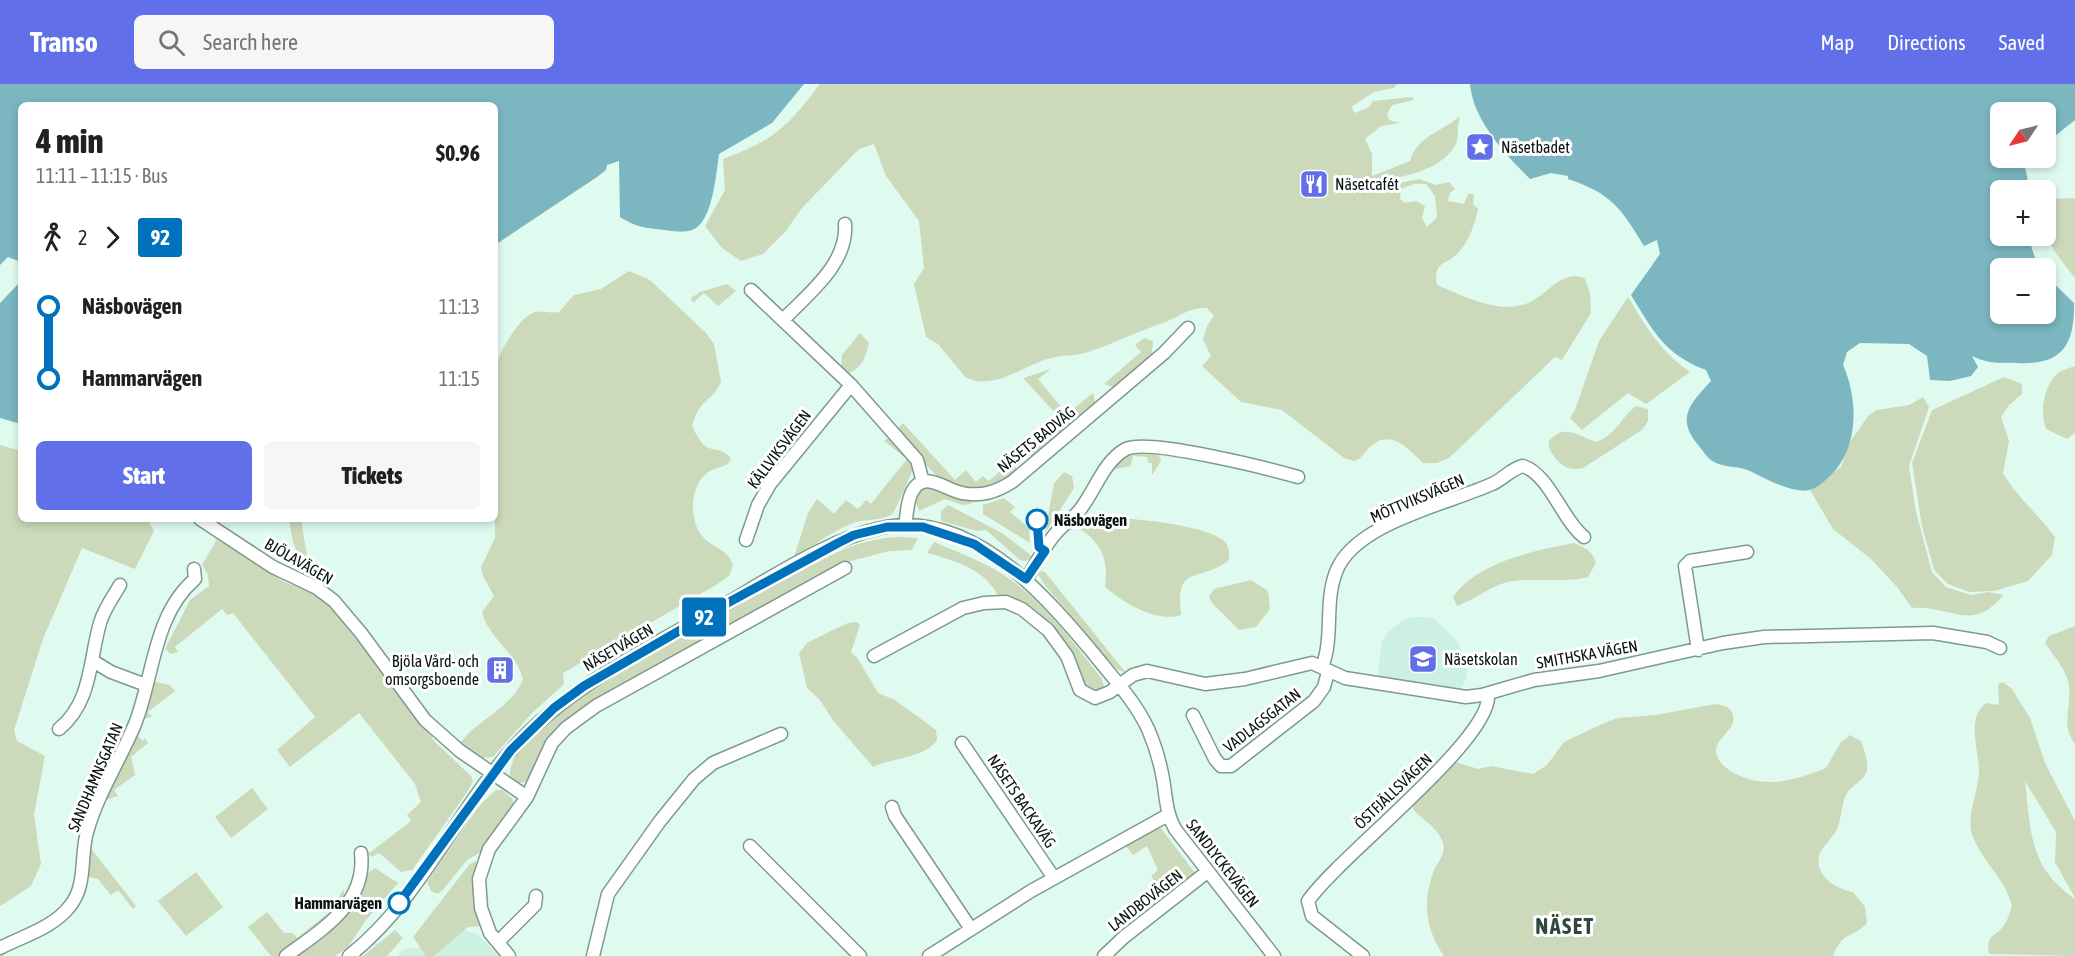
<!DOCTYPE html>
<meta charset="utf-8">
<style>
body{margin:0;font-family:"Asap Condensed",sans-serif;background:#f6f6f6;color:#202124;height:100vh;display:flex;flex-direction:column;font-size:22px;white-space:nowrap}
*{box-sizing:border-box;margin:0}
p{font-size:20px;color:#757577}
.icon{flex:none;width:33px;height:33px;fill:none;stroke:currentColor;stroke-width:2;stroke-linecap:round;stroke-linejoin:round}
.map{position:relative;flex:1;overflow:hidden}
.side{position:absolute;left:18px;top:18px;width:480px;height:420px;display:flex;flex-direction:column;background:#fff;border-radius:9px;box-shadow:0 3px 9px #0003}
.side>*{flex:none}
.badge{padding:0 12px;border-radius:4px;font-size:21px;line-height:39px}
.needle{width:39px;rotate:235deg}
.controls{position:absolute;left:1990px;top:18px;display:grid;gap:12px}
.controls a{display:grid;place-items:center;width:66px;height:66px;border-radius:9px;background:#fff;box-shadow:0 3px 9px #0003;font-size:30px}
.map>.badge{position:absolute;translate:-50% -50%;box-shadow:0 0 0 3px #fff}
.legs{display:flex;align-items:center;gap:9px;height:66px;padding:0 18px;font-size:20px}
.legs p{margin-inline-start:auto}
.head{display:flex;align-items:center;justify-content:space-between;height:102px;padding:0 18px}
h1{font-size:33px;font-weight:800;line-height:45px}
.primary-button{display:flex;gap:12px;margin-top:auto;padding:12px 18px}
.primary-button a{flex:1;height:69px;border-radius:9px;background:#6170e8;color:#fff;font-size:24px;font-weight:800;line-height:69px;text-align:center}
.primary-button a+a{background:#f6f6f6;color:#202124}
ul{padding:0 18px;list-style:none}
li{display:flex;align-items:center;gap:21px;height:72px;font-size:22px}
li i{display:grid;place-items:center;width:9px;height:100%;margin:0 8px;background:currentColor}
li i::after{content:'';width:15px;height:15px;margin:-8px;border:4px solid;border-radius:50%;background:#fff}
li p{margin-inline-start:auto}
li:first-child i{background:linear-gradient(#0000 50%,currentColor 0)}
li:last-child i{background:linear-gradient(currentColor 50%,#0000 0)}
header{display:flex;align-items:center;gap:36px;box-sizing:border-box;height:84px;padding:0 30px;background:#6170e8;color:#fff}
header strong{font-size:28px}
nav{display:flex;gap:33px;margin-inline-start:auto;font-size:21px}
.search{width:420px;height:54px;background:#f6f6f6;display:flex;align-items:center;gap:15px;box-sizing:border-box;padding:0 21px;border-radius:9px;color:#757577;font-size:22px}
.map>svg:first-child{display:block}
.built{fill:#ccf0e2}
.green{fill:#ccd9bb;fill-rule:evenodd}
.water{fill:#7bb6c1}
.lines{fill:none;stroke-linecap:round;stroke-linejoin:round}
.minor-casing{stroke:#7f998f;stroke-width:15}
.minor{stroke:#fff;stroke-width:12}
.line-1-casing{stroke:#fff;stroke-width:14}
.line-1{stroke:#0072bc;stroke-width:9}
.stop-1-dot{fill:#fff;stroke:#0072bc;stroke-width:3}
.labels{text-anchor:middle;stroke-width:6;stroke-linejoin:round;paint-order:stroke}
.poi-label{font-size:16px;fill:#09130f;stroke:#fff;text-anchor:start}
.street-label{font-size:16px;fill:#09130f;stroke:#fff}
.stop-label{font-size:16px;font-weight:bold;fill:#09130f;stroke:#fff;text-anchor:start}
.district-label{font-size:22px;font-weight:bold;letter-spacing:1.5px;fill:#31483f;stroke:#fff}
</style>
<header>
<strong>Transo</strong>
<div class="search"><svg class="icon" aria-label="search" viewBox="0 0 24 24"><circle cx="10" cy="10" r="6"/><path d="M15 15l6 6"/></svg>Search here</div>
<nav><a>Map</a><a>Directions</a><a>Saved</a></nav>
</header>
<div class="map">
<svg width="2075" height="872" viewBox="0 0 2075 872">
<rect width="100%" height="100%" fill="#dffbef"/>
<path class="built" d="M1419 533 1433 534 1457 556 1468 582 1466 595 1462 603 1456 606 1377 594 1382 557 1389 547 1406 534Z
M447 842 477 850 499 872H397L404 865 418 864Z"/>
<path class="green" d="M820 0H1397L1394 4 1374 8 1351 23 1355 29 1369 23 1373 17 1412 13 1414 16 1392 21 1387 30 1389 36 1400 39 1381 42 1365 55 1372 70V92L1410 77C1417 52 1441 48 1459 33L1460 34C1456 43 1460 54 1455 62 1438 89 1399 93 1371 99V105L1419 95 1436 101 1449 98 1455 105 1450 109 1448 117 1464 120 1468 110H1474L1473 120 1478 125C1475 140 1469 157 1458 169 1446 182 1433 176 1437 201 1464 212 1499 231 1528 219 1547 211 1565 183 1585 195L1590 209 1591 229 1562 276 1555 273 1449 374 1437 379H1423C1410 366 1391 345 1372 361 1366 366 1363 374 1354 377L1344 374 1282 326 1241 318 1202 282 1211 272 1203 256 1207 242 1214 232 1207 224C1188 223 1178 234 1160 240 1136 248 1113 260 1088 268 1076 272 1063 271 1051 274 1023 281 994 308 965 293L938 260 926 253 914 200 924 184 919 137 886 92 874 60 859 65 802 124 785 148 763 170 741 177 722 164 705 142 725 106 723 75C775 56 787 43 820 0ZM1414 100H1426L1435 112 1437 133 1427 143 1422 134 1425 122 1416 117 1405 119 1400 115 1401 105Z
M2075 114V194C2051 163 2046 162 2046 121L2053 115Z
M629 187 650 196 706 249 714 260 721 298C712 318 699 315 692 342 708 377 715 357 731 374L728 380C721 384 713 384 707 389 689 402 689 438 703 453 714 465 728 465 733 481L729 492 716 501 563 589 564 600 532 629 493 673 483 674 460 659C479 634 509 626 523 596 517 568 489 556 482 528L494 512 483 492 481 483 495 454V286C498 270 518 233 535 228 543 226 551 230 559 228L574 211 601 205Z
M727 200 736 207 718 222 704 209 693 219 691 214 700 208Z
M1628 213C1646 243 1661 268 1690 288L1646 320 1628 309 1582 346 1570 334 1575 326 1599 257Z
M860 249 869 259C866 273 861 285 847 290L841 286 842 271Z
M1144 254 1153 257 1152 270 1113 303 1104 300 1141 268 1135 261Z
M2075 282V349L2067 355 2046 345C2040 328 2043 304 2057 290 2061 286 2070 284 2075 282Z
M1051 285 1038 295 1067 330 1093 309 1095 318 1067 342 1023 294Z
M2004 293 2022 300V310L2009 321 2001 333 2009 357 2003 389C2018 414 2038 430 2055 453L2052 471 2028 497 1994 507 1969 508 1948 500 1934 486 1922 442 1912 379 1932 326Z
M1923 313 1929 323 1909 382 1916 428 1932 488 1946 503 1971 511 1988 508 2004 511C1970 550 1953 521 1912 524L1897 503 1871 475 1833 445 1810 406 1841 383 1849 359 1869 331 1877 326 1909 321Z
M1636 322 1648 325V337L1642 346 1583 384C1566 388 1557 379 1549 364V357C1565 339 1578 352 1596 358 1616 351 1621 333 1636 322Z
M1055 337 1064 347 1035 372H1027L1021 368Z
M903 339 955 396 966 386 976 398 983 392 989 397 1013 375 1016 378V387C996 409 958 411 936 391 922 378 909 360 896 346Z
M890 352 914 381C914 384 895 429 892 430 883 437 866 435 856 438 835 445 813 462 794 473L808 429 817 415 834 430 846 416 858 425 866 416 871 420 907 375 884 357Z
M0 361 21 367V435H151L149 439 154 447 135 485 82 464 43 555 14 646 17 657 45 672 34 730 41 780 31 802 0 822Z
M1133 367 1159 371 1161 377 1152 391V379H1148L1147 373 1133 372 1131 382 1111 386 1117 378Z
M1064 388 1072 392 1074 404 1045 449 1054 399Z
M928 403 970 415 972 420 963 421 945 415 919 427 916 419 920 408Z
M1004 414 1017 425 1014 424 1010 428 1029 444 1030 459 983 430V421Z
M948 421 1002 449 1033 473 1026 477 1020 476 986 446 977 447 941 437V427Z
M1096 433C1122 433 1208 440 1225 458 1230 464 1229 469 1229 476 1199 500 1175 478 1181 531 1156 539 1124 519 1105 503 1109 477 1102 460 1080 445L1085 435Z
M289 435H301L308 478C292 469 292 452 289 435Z
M898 453 918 454 912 466 889 467 847 478 607 609 568 638 531 697 519 699 510 691C505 635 788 489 840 467 859 459 877 454 898 453Z
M217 455 284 498 322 513 338 528 436 659 471 692 473 697 468 707 412 786 401 788 379 769 372 773 368 770 411 737 407 731 421 718 415 700 359 629 290 683 277 666 315 633 233 529 227 531 222 525 175 563 178 568 171 570 165 565 190 516 209 502 208 491 202 481Z
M934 458C959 469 986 478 1008 494 1046 520 1074 560 1102 595L1104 603 1098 610 1084 604 1070 569 999 514C986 485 956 477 927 469Z
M1574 459C1585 464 1593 467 1596 479L1588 493C1568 499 1536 494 1513 497 1492 500 1477 515 1457 522L1453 513C1476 479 1535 466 1574 459Z
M1042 487 1045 488 1126 589 1116 585 1044 500 1038 490Z
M1251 496 1268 507 1270 525 1256 543 1239 546 1212 519 1209 513 1214 505Z
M857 538 860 541 851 568 858 575 878 609 895 616 936 646 937 656C923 675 894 673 873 683L832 635 820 616 807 604 799 569 807 559 829 548 848 539Z
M2075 542V660C2059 640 2074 619 2068 596 2064 583 2052 570 2045 559L2049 552Z
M151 597 170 601 175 607 148 628 152 633 141 635Z
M2003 598 2012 605 2030 634 2045 679 2075 737V814L2055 778 2056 748 2025 697C2031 749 2029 783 2075 815V872L1989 870C1986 854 1991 854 2001 845 2007 839 2010 829 2012 821 2005 795 1983 778 1973 753 1965 732 1978 710 1979 689 1979 671 1972 652 1976 634 1978 627 1981 624 1986 619L1999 621 1998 600Z
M1715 620C1723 621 1731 622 1733 631 1737 646 1716 653 1716 667 1716 675 1723 682 1729 686 1761 706 1792 698 1826 684L1841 658 1850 651 1861 657C1864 667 1870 679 1866 689 1862 698 1852 701 1847 709 1841 719 1842 734 1837 745 1833 754 1822 762 1819 772 1815 792 1836 805 1853 808L1865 823 1867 839C1852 855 1843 846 1833 872H1444C1426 846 1422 820 1433 789 1437 778 1446 772 1443 759 1439 744 1422 736 1413 725V720L1449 682 1456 678 1478 685 1491 682 1533 690 1547 681 1564 658 1602 640 1618 634 1656 631Z
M139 645 141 646 138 652 143 657 145 654 148 659 131 673 135 691 114 706 118 712 106 716Z
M252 704 268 725 231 754 215 733Z
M496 706H502L512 714 514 721 510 729 481 768 467 776 442 807 438 810 431 807 427 798 479 722Z
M1155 743H1160L1195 789 1193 794 1166 814 1151 792 1158 786 1147 762 1133 771 1125 761Z
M89 762 136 822 133 825 118 806 111 811 98 795 86 792Z
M476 777 481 842 468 843 434 872H426L413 853 469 781Z
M375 784 398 799 366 836 348 863 335 872H293L333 841 362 793Z
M196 788 223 823 186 852 158 817Z
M344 805V816L337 825 280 872H271L248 843 267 828 284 849H293L297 854 341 819 338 814Z
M395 846 403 854 387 872H363Z"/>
<path class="water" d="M0 0H804L772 39 719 70C716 89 713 139 692 146 683 149 673 147 664 146 646 144 635 143 620 133L619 77 607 81 606 86 597 93 495 161V21H21V178L8 173 0 181Z
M1470 0H2075V36L2050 56 2051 67 2046 73V28H2001V74H2045C2036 76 2030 73 2025 84 2031 105 2025 93 2023 106H2001V152C2043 152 2023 158 2041 184H2001V230H2046V192L2074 219C2075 266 2058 281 2017 279 1995 278 1993 281 1972 272L1978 283 1971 292 1950 297 1930 296 1927 272 1909 260 1860 259 1847 268 1843 281C1859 316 1859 367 1828 394 1823 398 1816 405 1809 406 1793 410 1764 394 1750 387 1739 382 1726 384 1714 378 1708 375 1703 367 1699 362 1675 334 1690 320 1711 297L1706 286C1664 270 1654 248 1631 211L1660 170 1657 156 1644 162C1620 123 1612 110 1568 95V92L1551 89 1530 95C1505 70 1473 36 1470 0Z
M21 197V340L0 334V219Z"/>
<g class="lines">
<g class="minor-casing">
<path id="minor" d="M751 206 851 301 917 376 923 398
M783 236C808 210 848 180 845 140
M200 435 273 483 317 504 334 517 361 549 425 636 460 667 527 713 489 765 479 795 481 824 490 849 509 872
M905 441C907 431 907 417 912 408 924 385 945 406 962 409 981 413 996 408 1012 398L1164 269 1188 244
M746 456 758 421 770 400 851 301
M1026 495C1037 480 1044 462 1056 449 1064 439 1075 434 1082 423 1096 404 1105 376 1126 365 1148 354 1270 385 1298 393
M1698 566 1685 482 1690 477 1747 468
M874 572 963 524 984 519 1006 518 1022 525 1048 546 1067 572 1080 606 1095 614 1110 608 1133 591 1147 587 1205 600 1245 595 1312 579 1345 594 1466 613 1482 611 1534 596 1599 587 1723 559 1764 553 1933 549 1987 558 2000 564
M93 577 111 588 146 601
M1322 583C1334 553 1324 519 1336 488 1354 439 1448 420 1492 400 1502 396 1512 384 1523 382 1550 391 1562 436 1584 453
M1193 631 1215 675 1221 682H1231L1314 617 1324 603 1328 588
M59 645C92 618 89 577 100 539 104 525 113 513 120 501
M962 659 1054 794
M527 713 552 659 566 644 596 622 845 484
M892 723 895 732 971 845
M750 762 860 872
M498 858 535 821 536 812
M0 864C23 852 53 844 70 822 87 801 80 773 87 748 97 711 120 676 135 640 154 592 153 531 195 495L194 485
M286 872C321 846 367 820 361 769
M349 872C419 817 455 729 514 663 572 599 655 561 729 518 777 490 848 443 903 441 983 439 1048 515 1094 570 1113 594 1135 617 1148 645 1155 661 1160 678 1163 695 1166 712 1166 729 1175 745L1274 872
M593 872 608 810 660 737 694 695 713 679 781 650
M929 872 1031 807 1168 731
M1104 872 1124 853 1207 788
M1363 872 1312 832 1308 817C1339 772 1494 654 1488 610"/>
</g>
<use href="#minor" class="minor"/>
</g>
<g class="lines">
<g class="line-1-casing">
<path id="line-1" d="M399 819 511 666 554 624 584 602 722 522 838 459 854 451 887 443H923L974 460 1026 495 1045 467 1039 463 1037 436"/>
</g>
<use href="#line-1" class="line-1"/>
</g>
<defs>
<g id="sight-square" transform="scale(1.5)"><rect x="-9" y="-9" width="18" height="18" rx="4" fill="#6170e8" stroke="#fff"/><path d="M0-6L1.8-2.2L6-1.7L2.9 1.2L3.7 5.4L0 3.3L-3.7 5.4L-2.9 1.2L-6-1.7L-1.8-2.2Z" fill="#fff"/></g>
<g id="restaurant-square" transform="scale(1.5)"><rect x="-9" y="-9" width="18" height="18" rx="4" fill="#6170e8" stroke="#fff"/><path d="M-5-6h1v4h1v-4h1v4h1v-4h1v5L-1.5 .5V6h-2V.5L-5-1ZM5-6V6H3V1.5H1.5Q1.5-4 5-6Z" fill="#fff"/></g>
<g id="school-square" transform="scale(1.5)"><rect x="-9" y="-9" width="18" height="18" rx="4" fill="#6170e8" stroke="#fff"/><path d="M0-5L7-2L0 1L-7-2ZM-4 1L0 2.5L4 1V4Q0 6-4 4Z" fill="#fff"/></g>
<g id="building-square" transform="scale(1.5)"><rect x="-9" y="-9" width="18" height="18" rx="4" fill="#6170e8" stroke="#fff"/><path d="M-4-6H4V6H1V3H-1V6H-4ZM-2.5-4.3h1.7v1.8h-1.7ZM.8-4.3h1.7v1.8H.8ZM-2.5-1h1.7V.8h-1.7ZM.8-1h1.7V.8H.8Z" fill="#fff"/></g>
</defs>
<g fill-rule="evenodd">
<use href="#sight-square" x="1480" y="63"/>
<use href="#restaurant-square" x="1314" y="100"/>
<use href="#school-square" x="1423" y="575"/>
<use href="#building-square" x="500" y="586"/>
</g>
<g class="stop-1-dot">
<circle cx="1037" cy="436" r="10"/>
<circle cx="399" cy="819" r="10"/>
</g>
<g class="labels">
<g class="poi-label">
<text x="1501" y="69">Näsetbadet</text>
<text x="1335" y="106">Näsetcafét</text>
<text x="1444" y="581">Näsetskolan</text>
<text x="479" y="583" text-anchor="end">Bjöla Vård- och<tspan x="479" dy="18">omsorgsboende</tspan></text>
</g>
<g class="street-label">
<text transform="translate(1036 355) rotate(-39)" y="6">NÄSETS BADVÄG</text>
<text transform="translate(779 365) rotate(-53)" y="6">KÄLLVIKSVÄGEN</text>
<text transform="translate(1417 414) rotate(-23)" y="6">MÖTTVIKSVÄGEN</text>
<text transform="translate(299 477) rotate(30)" y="6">BJÖLAVÄGEN</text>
<text transform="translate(618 563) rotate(-30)" y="6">NÄSETVÄGEN</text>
<text transform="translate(1587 570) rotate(-10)" y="6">SMITHSKA VÄGEN</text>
<text transform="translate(1262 636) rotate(-38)" y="6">VADLAGSGATAN</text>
<text transform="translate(95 693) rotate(-67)" y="6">SANDHAMNSGATAN</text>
<text transform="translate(1393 707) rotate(-44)" y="6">ÖSTFJÄLLSVÄGEN</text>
<text transform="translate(1022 717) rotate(56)" y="6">NÄSETS BACKAVÄG</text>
<text transform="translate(1223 779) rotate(52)" y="6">SANDLYCKEVÄGEN</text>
<text transform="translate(1145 816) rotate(-38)" y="6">LANDBOVÄGEN</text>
</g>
<g class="stop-label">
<text x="1054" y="442">Näsbovägen</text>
<text x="382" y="825" text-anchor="end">Hammarvägen</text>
</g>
<g class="district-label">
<text x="1565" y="850">NÄSET</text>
</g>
</g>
</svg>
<div class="controls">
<a><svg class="needle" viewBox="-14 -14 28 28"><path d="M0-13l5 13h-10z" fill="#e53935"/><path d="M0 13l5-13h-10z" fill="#757577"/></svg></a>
<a>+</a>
<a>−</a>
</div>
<b class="badge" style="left:704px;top:533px;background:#0072bc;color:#fff">92</b>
<section class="side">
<div class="head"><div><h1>4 min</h1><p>11:11 – 11:15 · Bus</p></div><b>$0.96</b></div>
<div class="legs"><svg class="icon" aria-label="walk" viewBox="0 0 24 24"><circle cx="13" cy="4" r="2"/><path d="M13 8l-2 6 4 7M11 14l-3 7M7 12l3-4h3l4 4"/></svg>2<svg class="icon" aria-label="forward" viewBox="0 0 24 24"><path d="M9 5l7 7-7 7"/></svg><b class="badge" style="background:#0072bc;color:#fff">92</b></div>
<ul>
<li><i style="color:#0072bc"></i><b>Näsbovägen</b><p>11:13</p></li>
<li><i style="color:#0072bc"></i><b>Hammarvägen</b><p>11:15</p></li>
</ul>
<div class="primary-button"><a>Start</a><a>Tickets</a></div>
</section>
</div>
